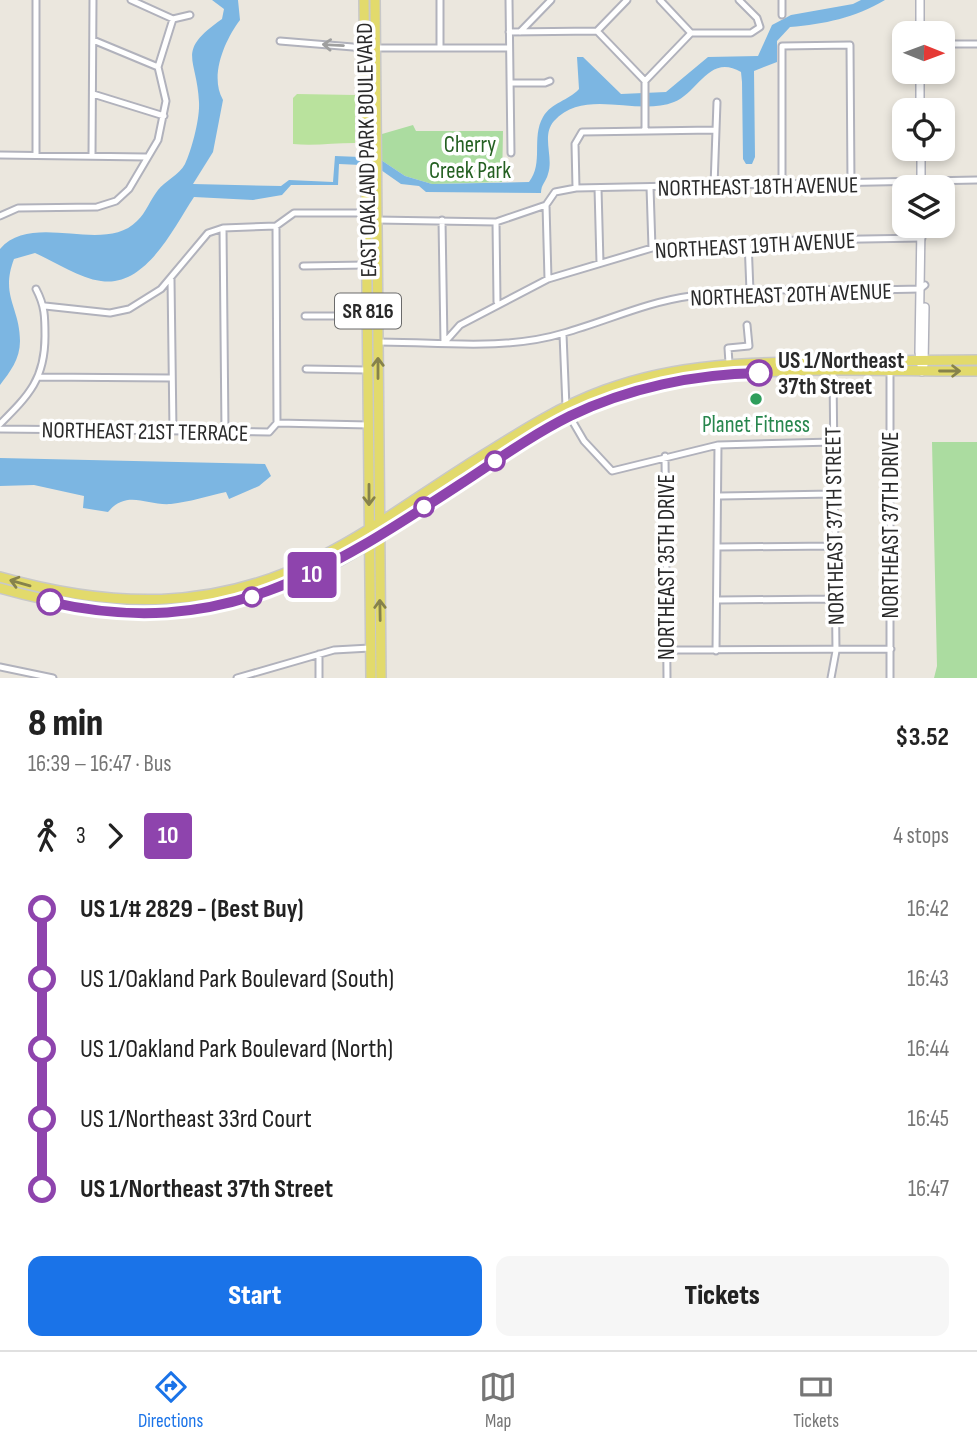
<!DOCTYPE html>
<meta charset="utf-8">
<style>
body{margin:0;font-family:"Sofia Sans Condensed",sans-serif;background:#f6f6f6;color:#222;height:100vh;display:flex;flex-direction:column;font-size:26px;white-space:nowrap}
*{box-sizing:border-box;margin:0}
p{font-size:23px;color:#767676}
.icon{flex:none;width:38px;height:38px;fill:none;stroke:currentColor;stroke-width:2;stroke-linecap:round;stroke-linejoin:round}
.map{position:relative;height:678px;overflow:hidden}
.details{display:flex;flex-direction:column;background:#fff;flex:1}
.details>*{flex:none}
.badge{padding:0 14px;border-radius:5px;font-size:24px;line-height:46px}
.needle{width:46px;rotate:91deg}
.tools{position:absolute;left:892px;top:21px;display:grid;gap:14px}
.tools a{display:grid;place-items:center;width:63px;height:63px;border-radius:14px;background:#fff;box-shadow:0 4px 10px #0003;font-size:35px}
.map>.badge{position:absolute;translate:-50% -50%;box-shadow:0 0 0 4px #fff}
.legs{display:flex;align-items:center;gap:10px;height:77px;padding:0 28px;font-size:23px}
.legs p{margin-inline-start:auto}
.head{display:flex;align-items:center;justify-content:space-between;height:119px;padding:0 28px}
h1{font-size:38px;font-weight:800;line-height:52px}
.button{display:flex;gap:14px;margin-top:auto;padding:14px 28px}
.button a{flex:1;height:80px;border-radius:14px;background:#1a73e8;color:#fff;font-size:28px;font-weight:800;line-height:80px;text-align:center}
.button a+a{background:#f6f6f6;color:#222}
ul{padding:0 28px;list-style:none}
li{display:flex;align-items:center;gap:24px;height:70px;font-size:26px}
li i{display:grid;place-items:center;width:10px;height:100%;margin:0 9px;background:currentColor}
li i::after{content:'';width:18px;height:18px;margin:-9px;border:5px solid;border-radius:50%;background:#fff}
li p{margin-inline-start:auto}
li:first-child i{background:linear-gradient(#0000 50%,currentColor 0)}
li:last-child i{background:linear-gradient(currentColor 50%,#0000 0)}
.tab-bar{display:flex;justify-content:space-around;align-items:center;height:98px;border-top:2px solid #e0e0e0;background:#fff;font-size:19px;color:#767676}
.tab-bar a{display:grid;justify-items:center;gap:4px}
.tab-bar .current{color:#1a73e8}
.map>svg:first-child{display:block}
.green{fill:#abdca0}
.pitch{fill:#b9e29d}
.water{fill:#7cb6e2}
.lines{fill:none;stroke-linecap:round;stroke-linejoin:round}
.minor-casing{stroke:#b1b2bc;stroke-width:9}
.tertiary-casing{stroke:#b1b2bc;stroke-width:10}
.primary-casing{stroke:#c8c8c8;stroke-width:12}
.minor{stroke:#fff;stroke-width:5}
.tertiary{stroke:#fff;stroke-width:7}
.primary{stroke:#e2da6c;stroke-width:9}
.oneway{stroke:#9f9f9f}
.oneway2{stroke:#86824b}
.line-1-casing{stroke:#fff;stroke-width:16}
.line-1{stroke:#8e44ad;stroke-width:10}
.stop-1-dot{fill:#fff;stroke:#8e44ad;stroke-width:3.5}
.leisure-dot{fill:#2e9e5b;stroke:#fff;stroke-width:2.5}
.labels{text-anchor:middle;stroke-width:7;stroke-linejoin:round;paint-order:stroke}
.shield{fill:#fff;stroke:#6a6a6a;stroke-width:2}
.shield-label{font-size:21px;font-weight:bold;fill:#2a2a2a}
.park-label{font-size:23px;fill:#246022;stroke:#fff}
.street-label{font-size:23px;fill:#2a2a2a;stroke:#fff}
.stop-label{font-size:23px;font-weight:bold;fill:#2a2a2a;stroke:#fff;text-anchor:start}
.leisure-label{font-size:23px;fill:#27864d;stroke:#fff}
</style>
<div class="map">
<svg width="977" height="678" viewBox="0 0 977 678">
<rect width="100%" height="100%" fill="#ebe7de"/>
<path class="green" d="M413 125 416 131H503L502 182 432 184 405 176 381 160 382 134Z
M932 442H977V678H934L937 666Z"/>
<path class="pitch" d="M297 94 355 95V143C333 143 315 146 293 144V98Z"/>
<path class="water" d="M212 0H238L240 20C225 40 209 76 223 100L213 152 193 184 281 186 289 180 333 182 335 156 360 157 361 165 339 164 338 185H291L282 195 253 200 194 197C174 227 146 288 101 281 78 278 56 262 35 253L14 259C0 296 20 307 20 341 20 359 10 372 0 385V249C33 211 104 255 137 221 146 213 150 200 158 190 165 181 179 175 185 164 192 149 200 118 199 102 197 57 175 52 222 19L224 9Z
M861 0H885C854 18 825 24 790 27L777 41V62L754 71 755 157 752 164H746L743 159 742 82 741 72C709 53 698 93 674 102 637 117 585 87 554 121 541 136 554 157 548 174 546 182 541 184 541 193L426 192 419 186 401 184 381 170V160L405 176 432 184 529 182C544 163 531 138 543 117 552 102 568 101 579 89L577 57H583L621 94 666 92 708 57 758 56 772 25 791 15 853 4Z
M0 458 265 464 271 476 259 486 229 499 226 492C208 496 189 502 171 504 147 506 127 489 108 512L83 508 84 496 34 485 0 486Z"/>
<g class="lines">
<g class="minor-casing">
<path id="minor" d="M36 0V155
M131 0 173 19
M440 0V48
M509 0 511 153
M660 0 691 33H751L760 27 757 18 739 0
M782 0V15
M597 31 645 81 691 33
M509 32 597 31 627 0
M520 32 551 0
M93 40 158 67
M280 41 365 48
M943 44H977
M376 48H509
M510 83H545L550 81
M93 94 164 116
M645 131V81
M0 155 146 157
M92 155 93 0
M782 185V46L850 45 851 185
M714 186 717 102
M650 187 652 248
M576 188 575 144 582 132 714 130
M598 188 600 263
M546 205 555 192 576 188 977 180
M546 205 548 279
M0 216 18 208 97 207 116 201 129 189 158 140 166 101 158 67 173 19 190 15
M377 220 496 222 546 205
M442 220 444 343
M496 222 497 302
M276 226 277 423
M223 228 225 431
M748 241 750 291
M303 266 367 265
M171 279 173 431
M45 306 110 313 129 309 161 289 208 233 223 228 276 226 294 213H367
M305 316H368
M563 334 566 407
M378 342C438 342 505 351 564 333 607 321 646 302 691 296 767 286 844 291 920 289L925 285
M444 343 460 325 548 279 652 248 748 241 922 238
M729 363 728 348 749 346 747 325
M306 369 367 370
M39 377 171 378
M570 417 584 441 612 471 718 445 833 442
M0 424C29 395 45 379 45 336 45 317 45 306 36 289
M0 429 269 432 277 423 369 425
M665 456 667 678
M720 496 833 494
M719 547 834 546
M719 600 835 599
M667 650 891 649
M716 651 718 445
M319 654V678
M0 667 53 678
M237 678 334 650 370 648
M831 678 836 651 833 372
M890 678V372"/>
</g>
<g class="tertiary-casing">
<path id="tertiary" d="M920 0V33
M920 72V110
M921 149V187
M921 226 919 352 922 372
M924 365 925 307"/>
</g>
<g class="primary-casing">
<path id="primary" d="M364 0 371 678
M375 0 381 678
M0 577C111 608 213 612 318 558 370 532 417 497 466 466 511 438 555 408 605 390 677 363 753 362 829 362 878 361 928 360 977 360
M0 588C113 620 217 622 324 569 369 547 411 516 454 488 503 456 550 422 605 402 723 359 854 372 977 371"/>
</g>
<use href="#minor" class="minor"/>
<use href="#tertiary" class="tertiary"/>
<use href="#primary" class="primary"/>
</g>
<defs><path id="oneway-shaft" d="M-6 0H5M1.5-3L5.5 0L1.5 3" fill="none" stroke-width="1.6" stroke-linecap="round" stroke-linejoin="round" transform="scale(1.75)"/></defs>
<use class="oneway" href="#oneway-shaft" transform="translate(333 45) rotate(-177)"/>
<g class="oneway2">
<use href="#oneway-shaft" transform="translate(378 368) rotate(-90)"/>
<use href="#oneway-shaft" transform="translate(950 371)"/>
<use href="#oneway-shaft" transform="translate(369 495) rotate(90)"/>
<use href="#oneway-shaft" transform="translate(20 583) rotate(-164)"/>
<use href="#oneway-shaft" transform="translate(380 610) rotate(-91)"/>
</g>
<g class="lines">
<g class="line-1-casing">
<path id="line-1" d="M50 602C221 641 326 572 462 483 497 460 532 435 570 416 628 388 695 374 759 373"/>
</g>
<use href="#line-1" class="line-1"/>
</g>
<g class="stop-1-dot">
<circle cx="759" cy="373" r="12"/>
<circle cx="495" cy="461" r="9"/>
<circle cx="424" cy="507" r="9"/>
<circle cx="252" cy="597" r="9"/>
<circle cx="50" cy="602" r="12"/>
</g>
<circle class="leisure-dot" cx="756" cy="399" r="7"/>
<g class="labels">
<rect class="shield" x="335" y="293.5" width="66" height="35" rx="5"/>
<g class="shield-label">
<text x="368" y="318">SR 816</text>
</g>
<g class="park-label">
<text x="470" y="152">Cherry<tspan x="470" dy="26">Creek Park</tspan></text>
</g>
<g class="street-label">
<text transform="translate(366 150) rotate(-91)" y="8">EAST OAKLAND PARK BOULEVARD</text>
<text transform="translate(758 186) rotate(-1)" y="8">NORTHEAST 18TH AVENUE</text>
<text transform="translate(755 245) rotate(-3)" y="8">NORTHEAST 19TH AVENUE</text>
<text transform="translate(791 294) rotate(-2)" y="8">NORTHEAST 20TH AVENUE</text>
<text transform="translate(145 431) rotate(1)" y="8">NORTHEAST 21ST TERRACE</text>
<text transform="translate(890 525) rotate(-90)" y="8">NORTHEAST 37TH DRIVE</text>
<text transform="translate(834 526) rotate(-91)" y="8">NORTHEAST 37TH STREET</text>
<text transform="translate(666 567) rotate(-90)" y="8">NORTHEAST 35TH DRIVE</text>
</g>
<g class="stop-label">
<text x="778" y="368">US 1/Northeast<tspan x="778" dy="26">37th Street</tspan></text>
</g>
<g class="leisure-label">
<text x="756" y="432">Planet Fitness</text>
</g>
</g>
</svg>
<div class="tools">
<a><svg class="needle" viewBox="-14 -14 28 28"><path d="M0-13l5 13h-10z" fill="#e53935"/><path d="M0 13l5-13h-10z" fill="#767676"/></svg></a>
<a><svg class="icon" aria-label="locate" viewBox="0 0 24 24"><circle cx="12" cy="12" r="6"/><path d="M12 2v4M12 18v4M2 12h4M18 12h4"/></svg></a>
<a><svg class="icon" aria-label="layers" viewBox="0 0 24 24"><path d="M12 4l9 5-9 5-9-5zM3 14l9 5 9-5"/></svg></a>
</div>
<b class="badge" style="left:312px;top:575px;background:#8e44ad;color:#fff">10</b>
</div>
<section class="details">
<div class="head"><div><h1>8 min</h1><p>16:39 – 16:47 · Bus</p></div><b>$3.52</b></div>
<div class="legs"><svg class="icon" aria-label="walk" viewBox="0 0 24 24"><circle cx="13" cy="4" r="2"/><path d="M13 8l-2 6 4 7M11 14l-3 7M7 12l3-4h3l4 4"/></svg>3<svg class="icon" aria-label="forward" viewBox="0 0 24 24"><path d="M9 5l7 7-7 7"/></svg><b class="badge" style="background:#8e44ad;color:#fff">10</b><p>4 stops</p></div>
<ul>
<li><i style="color:#8e44ad"></i><b>US 1/# 2829 - (Best Buy)</b><p>16:42</p></li>
<li><i style="color:#8e44ad"></i><span>US 1/Oakland Park Boulevard (South)</span><p>16:43</p></li>
<li><i style="color:#8e44ad"></i><span>US 1/Oakland Park Boulevard (North)</span><p>16:44</p></li>
<li><i style="color:#8e44ad"></i><span>US 1/Northeast 33rd Court</span><p>16:45</p></li>
<li><i style="color:#8e44ad"></i><b>US 1/Northeast 37th Street</b><p>16:47</p></li>
</ul>
<div class="button"><a>Start</a><a>Tickets</a></div>
</section>
<nav class="tab-bar">
<a class="current"><svg class="icon" aria-label="directions" viewBox="0 0 24 24"><path d="M12 3l9 9-9 9-9-9zM9 14v-3h6M13 9l2 2-2 2"/></svg>Directions</a>
<a><svg class="icon" aria-label="map" viewBox="0 0 24 24"><path d="M3 6l6-2 6 2 6-2v14l-6 2-6-2-6 2zM9 4v14M15 6v14"/></svg>Map</a>
<a><svg class="icon" aria-label="tickets" viewBox="0 0 24 24"><path d="M3 7h18v10H3zM15 7v10"/></svg>Tickets</a>
</nav>
